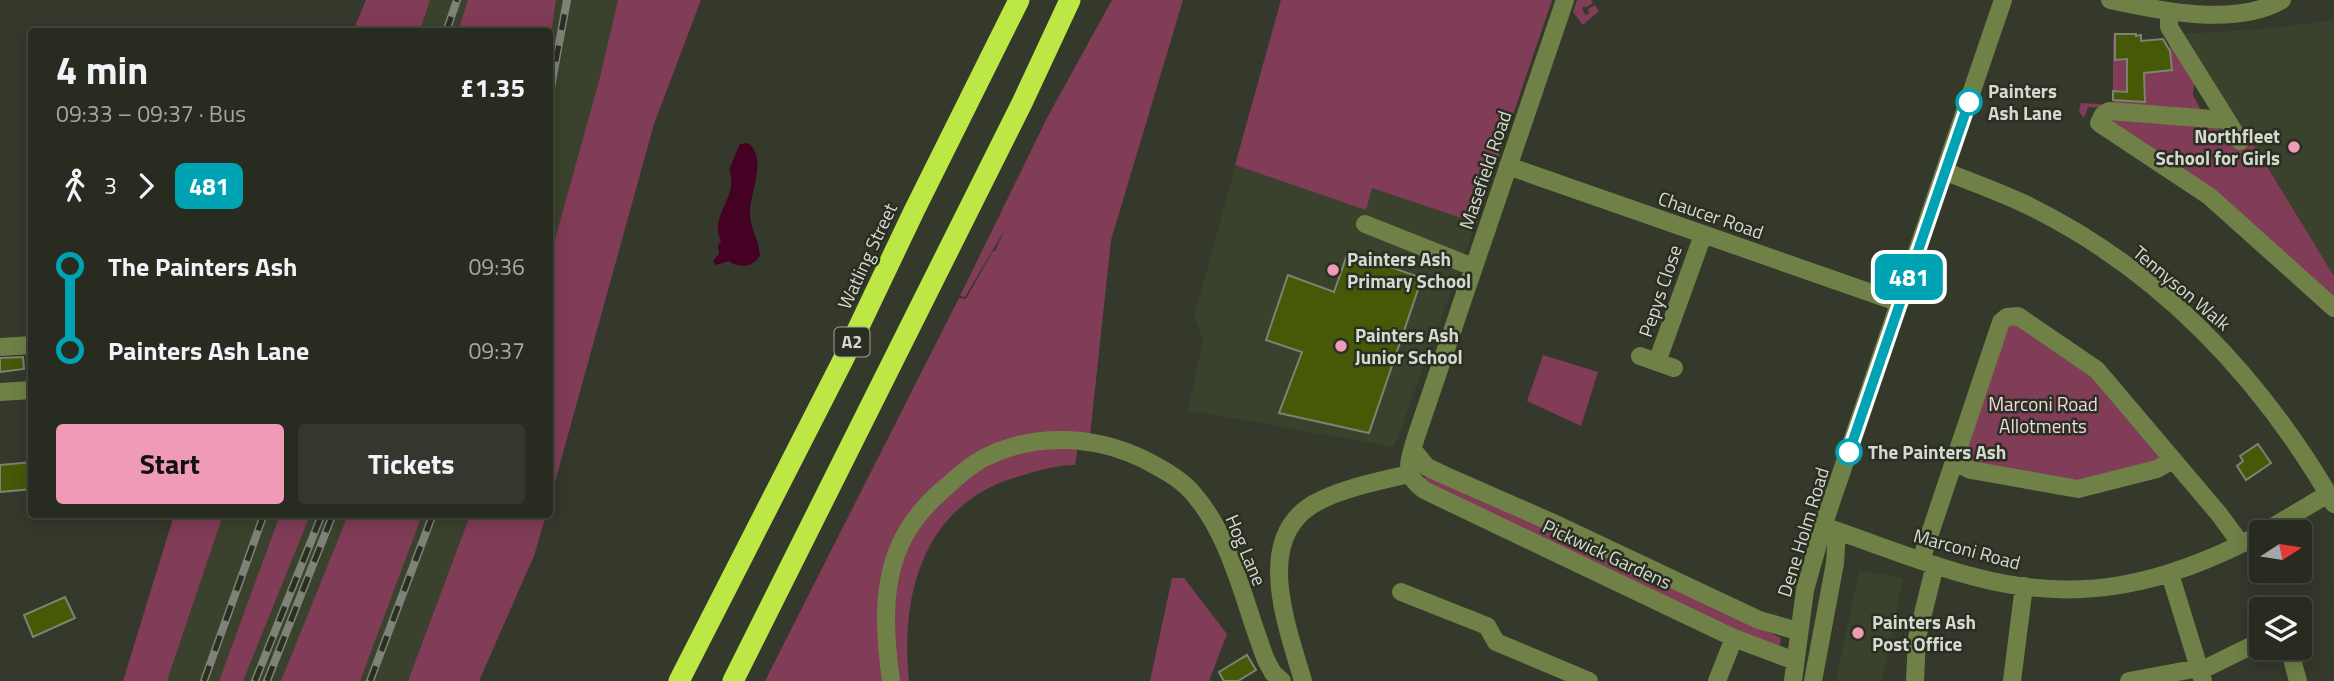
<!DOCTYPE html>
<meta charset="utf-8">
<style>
body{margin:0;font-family:"Titillium Web",sans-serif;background:#33372d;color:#f1f3f6;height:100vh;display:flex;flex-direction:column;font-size:26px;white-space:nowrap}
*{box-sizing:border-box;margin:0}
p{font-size:23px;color:#a4a7a5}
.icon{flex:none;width:38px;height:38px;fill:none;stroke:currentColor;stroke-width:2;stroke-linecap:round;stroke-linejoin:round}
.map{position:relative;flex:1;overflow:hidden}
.details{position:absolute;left:28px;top:28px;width:525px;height:490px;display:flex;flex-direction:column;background:#272b20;border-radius:7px;box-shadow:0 4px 18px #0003,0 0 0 2px #43473e}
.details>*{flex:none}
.badge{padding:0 14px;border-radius:10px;font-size:24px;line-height:46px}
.needle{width:46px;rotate:78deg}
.tools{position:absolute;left:2249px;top:520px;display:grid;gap:14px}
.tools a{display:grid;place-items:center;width:63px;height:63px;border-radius:7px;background:#272b20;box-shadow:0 4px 18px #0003,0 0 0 2px #43473e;font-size:35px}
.map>.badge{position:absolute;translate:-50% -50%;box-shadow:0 0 0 4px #fff}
.legs{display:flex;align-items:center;gap:10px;height:77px;padding:0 28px;font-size:23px}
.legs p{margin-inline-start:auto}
.headline{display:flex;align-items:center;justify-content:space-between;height:119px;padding:0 28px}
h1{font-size:38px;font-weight:700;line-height:52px}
.action{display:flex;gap:14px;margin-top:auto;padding:14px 28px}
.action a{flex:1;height:80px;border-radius:7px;background:#ef9ab7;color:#111;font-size:28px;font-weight:700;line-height:80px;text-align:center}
.action a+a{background:#33372d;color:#f1f3f6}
ul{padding:0 28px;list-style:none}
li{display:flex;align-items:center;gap:24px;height:84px;font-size:26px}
li i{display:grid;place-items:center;width:10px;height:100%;margin:0 9px;background:currentColor}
li i::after{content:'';width:18px;height:18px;margin:-9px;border:5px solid;border-radius:50%;background:#272b20}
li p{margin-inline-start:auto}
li:first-child i{background:linear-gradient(#0000 50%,currentColor 0)}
li:last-child i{background:linear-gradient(currentColor 50%,#0000 0)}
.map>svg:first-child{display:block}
.built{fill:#3a422d}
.green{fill:#813c57}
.water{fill:#450123}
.building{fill:#465907;stroke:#7d8373;stroke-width:2}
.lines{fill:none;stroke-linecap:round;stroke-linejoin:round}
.minor{stroke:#6f8147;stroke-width:18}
.highway{stroke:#bce745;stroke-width:21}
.rail-casing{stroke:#7f8377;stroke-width:8}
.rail{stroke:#2a2f21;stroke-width:5;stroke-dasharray:16;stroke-linecap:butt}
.line-1-casing{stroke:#fff;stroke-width:16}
.line-1{stroke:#00a3b4;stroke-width:10}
.stop-1-dot{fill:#fff;stroke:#00a3b4;stroke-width:3.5}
.poi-dot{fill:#ef9ab7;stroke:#2a2f21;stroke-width:2.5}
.labels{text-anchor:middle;stroke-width:5;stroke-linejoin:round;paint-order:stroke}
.shield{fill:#2a2f21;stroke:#a2a69c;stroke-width:2}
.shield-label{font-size:18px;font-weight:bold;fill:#d6d9d0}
.stop-label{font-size:19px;font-weight:bold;fill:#d6d9d0;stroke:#2a2f21;text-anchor:start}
.poi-label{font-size:19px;font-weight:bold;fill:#d6d9d0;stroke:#2a2f21;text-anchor:start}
.street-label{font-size:19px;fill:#d6d9d0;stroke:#2a2f21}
.park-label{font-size:19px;fill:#f1d6de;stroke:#2a2f21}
</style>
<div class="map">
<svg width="2334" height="681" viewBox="0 0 2334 681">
<rect width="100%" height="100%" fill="#34392b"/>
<path class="built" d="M430 0H618L600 77 550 257V32H420Z
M1281 0H1552L1476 223 1394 447 1188 410 1203 339 1194 317Z
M2334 20V276L2261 156 2181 34 2265 29Z
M223 515H470L408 681H167Z
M1859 571 1903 578 1882 681H1836Z"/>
<path class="green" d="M366 0H430L420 31H353Z
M468 0H556L550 39V32L458 31Z
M618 0H701L654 124 550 500V257L600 77Z
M1112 0H1183L1111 240 1090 436 1012 440 898 538 887 681H765L959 298 966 299 993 251H995L1004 231 965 297 960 296 1048 116Z
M1281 0H1552L1476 223 1372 188 1366 210 1235 165Z
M1577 0H1591L1593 3 1587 7H1582L1585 15 1589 14 1588 9 1595 5 1599 11 1583 25 1573 12Z
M2113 30 2115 59H2127V69L2142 68 2143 40 2145 62 2172 70 2169 38 2195 76 2193 95 2204 116 2088 107 2084 118 2079 112 2081 103 2113 105Z
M2111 117 2213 125 2228 134 2240 145 2249 137 2334 276V305L2109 124Z
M2017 324 2088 367 2162 452 2161 463 2075 485 1976 468 1963 457 1976 410 2009 325Z
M1543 355 1598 372 1581 426 1527 401Z
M1078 447 1075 465C1055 465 1037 471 1017 477 924 504 900 593 909 681H896L892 659 897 569 918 522 966 473 1019 450Z
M1427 474 1781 638 1778 653 1420 485Z
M174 515H223L167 681H123Z
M280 515H310L243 681H219Z
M348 515H422L360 681H281Z
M470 515H546L534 556 479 681H408Z
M1172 578H1184L1227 634 1209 681H1150Z"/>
<path class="water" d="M748 143C768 157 750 193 750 212 750 228 759 240 760 256 753 267 739 269 729 261L716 265 713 261 719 254 718 245 721 241C708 215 740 197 729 170L740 144Z"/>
<path class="building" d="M2115 34H2136V36L2141 35V41L2163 39 2170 51 2172 70 2144 73 2145 102 2113 100V91L2127 92V59L2115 60Z
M1348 252 1422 278 1369 433 1279 413 1302 352 1266 340 1288 275 1334 292Z
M23 357 24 369 0 372V358Z
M2258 444 2271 463 2246 480 2237 466 2243 461 2240 456Z
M32 462V489L0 492V465Z
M65 597 75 618 33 637 24 615Z
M1247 655 1256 670 1238 681H1224L1219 672Z"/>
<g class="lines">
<path class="minor" d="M1565 0 1416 437C1410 460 1401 473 1424 490L1734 638 1795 661
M2110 0C2160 11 2236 27 2282 0
M2169 11V27L2240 141
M2225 120 2109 111 2103 115 2099 123 2209 196 2334 308
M1508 166 1900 303
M1946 172C1972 182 1999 192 2025 204 2158 268 2261 377 2334 504
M1365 224 1473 267
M0 347 32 345
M1640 356 1674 368
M1657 362 1703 235
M0 392 32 390
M1413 450 1427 467 1444 475 1551 522 1759 620 1798 631
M1954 462 1971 470 2078 489 2157 469 2173 460
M1823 526C1874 543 1923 564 1975 577 2081 605 2166 584 2261 534
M2264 532 2328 494
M1921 560 2001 322 2007 317 2018 316 2097 370 2219 514 2241 544
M2170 574 2203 681
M1401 592 1487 626 1496 642 1589 681
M2289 648 2298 681
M2200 671 2261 641
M891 681C885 637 881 587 900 545 910 522 927 503 946 487 957 477 970 465 984 458 1035 432 1096 435 1147 461 1162 469 1179 478 1191 491 1232 536 1244 604 1266 660L1273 673 1282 681
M1303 681C1287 625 1250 533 1321 500 1348 487 1380 481 1409 474
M1717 681 1734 638
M1793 681 1805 590 1823 526 2003 0
M1813 681 1835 563 1837 531
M1915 681 1917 638 1935 565
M2012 681 2024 586
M2129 681 2199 668"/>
<path class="highway" d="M679 681 844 358 915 209 1019 0
M733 681 1022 103 1070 0"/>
<g class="rail-casing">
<path id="rail" d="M446 32 457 0
M550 93 567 0
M204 681 264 514
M255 681 322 514
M267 681 333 514
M370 681 433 514"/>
</g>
<use href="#rail" class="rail"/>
</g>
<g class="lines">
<g class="line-1-casing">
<path id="line-1" d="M1849 452 1969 102"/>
</g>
<use href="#line-1" class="line-1"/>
</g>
<g class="stop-1-dot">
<circle cx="1969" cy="102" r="12"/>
<circle cx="1849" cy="452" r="12"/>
</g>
<g class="poi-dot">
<circle cx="2294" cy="147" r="7"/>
<circle cx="1333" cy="270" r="7"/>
<circle cx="1341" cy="346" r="7"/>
<circle cx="1858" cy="633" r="7"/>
</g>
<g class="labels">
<rect class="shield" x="834.5" y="327.5" width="35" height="29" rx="5"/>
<g class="shield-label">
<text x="852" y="348">A2</text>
</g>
<g class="stop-label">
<text x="1988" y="98">Painters<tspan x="1988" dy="22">Ash Lane</tspan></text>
<text x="1868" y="459">The Painters Ash</text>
</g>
<g class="poi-label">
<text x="2280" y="143" text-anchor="end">Northfleet<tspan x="2280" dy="22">School for Girls</tspan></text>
<text x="1347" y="266">Painters Ash<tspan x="1347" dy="22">Primary School</tspan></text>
<text x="1355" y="342">Painters Ash<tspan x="1355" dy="22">Junior School</tspan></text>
<text x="1872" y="629">Painters Ash<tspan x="1872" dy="22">Post Office</tspan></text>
</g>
<g class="street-label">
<text transform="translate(1485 170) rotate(-71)" y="7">Masefield Road</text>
<text transform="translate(1711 215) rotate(19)" y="7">Chaucer Road</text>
<text transform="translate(867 256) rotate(-65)" y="7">Watling Street</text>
<text transform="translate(2182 288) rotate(40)" y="7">Tennyson Walk</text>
<text transform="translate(1660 291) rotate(-71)" y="7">Pepys Close</text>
<text transform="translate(1803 532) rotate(-73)" y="7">Dene Holm Road</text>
<text transform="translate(1967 549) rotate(15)" y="7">Marconi Road</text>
<text transform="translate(1246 550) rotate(67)" y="7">Hog Lane</text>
<text transform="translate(1607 554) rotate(25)" y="7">Pickwick Gardens</text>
</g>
<g class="park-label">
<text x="2043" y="411">Marconi Road<tspan x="2043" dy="22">Allotments</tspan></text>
</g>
</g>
</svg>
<div class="tools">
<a><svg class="needle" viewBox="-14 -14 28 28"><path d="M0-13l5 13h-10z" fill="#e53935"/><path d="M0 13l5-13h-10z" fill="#a4a7a5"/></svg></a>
<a><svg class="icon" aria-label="layers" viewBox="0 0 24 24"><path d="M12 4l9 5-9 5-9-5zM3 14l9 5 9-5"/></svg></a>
</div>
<b class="badge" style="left:1909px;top:277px;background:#00a3b4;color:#fff">481</b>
<section class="details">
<div class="headline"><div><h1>4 min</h1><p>09:33 – 09:37 · Bus</p></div><b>£1.35</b></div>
<div class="legs"><svg class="icon" aria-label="walk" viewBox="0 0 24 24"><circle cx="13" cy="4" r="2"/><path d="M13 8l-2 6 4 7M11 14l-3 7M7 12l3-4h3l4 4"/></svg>3<svg class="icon" aria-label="forward" viewBox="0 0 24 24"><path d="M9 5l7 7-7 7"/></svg><b class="badge" style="background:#00a3b4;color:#fff">481</b></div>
<ul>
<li><i style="color:#00a3b4"></i><b>The Painters Ash</b><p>09:36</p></li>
<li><i style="color:#00a3b4"></i><b>Painters Ash Lane</b><p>09:37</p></li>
</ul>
<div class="action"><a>Start</a><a>Tickets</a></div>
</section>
</div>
